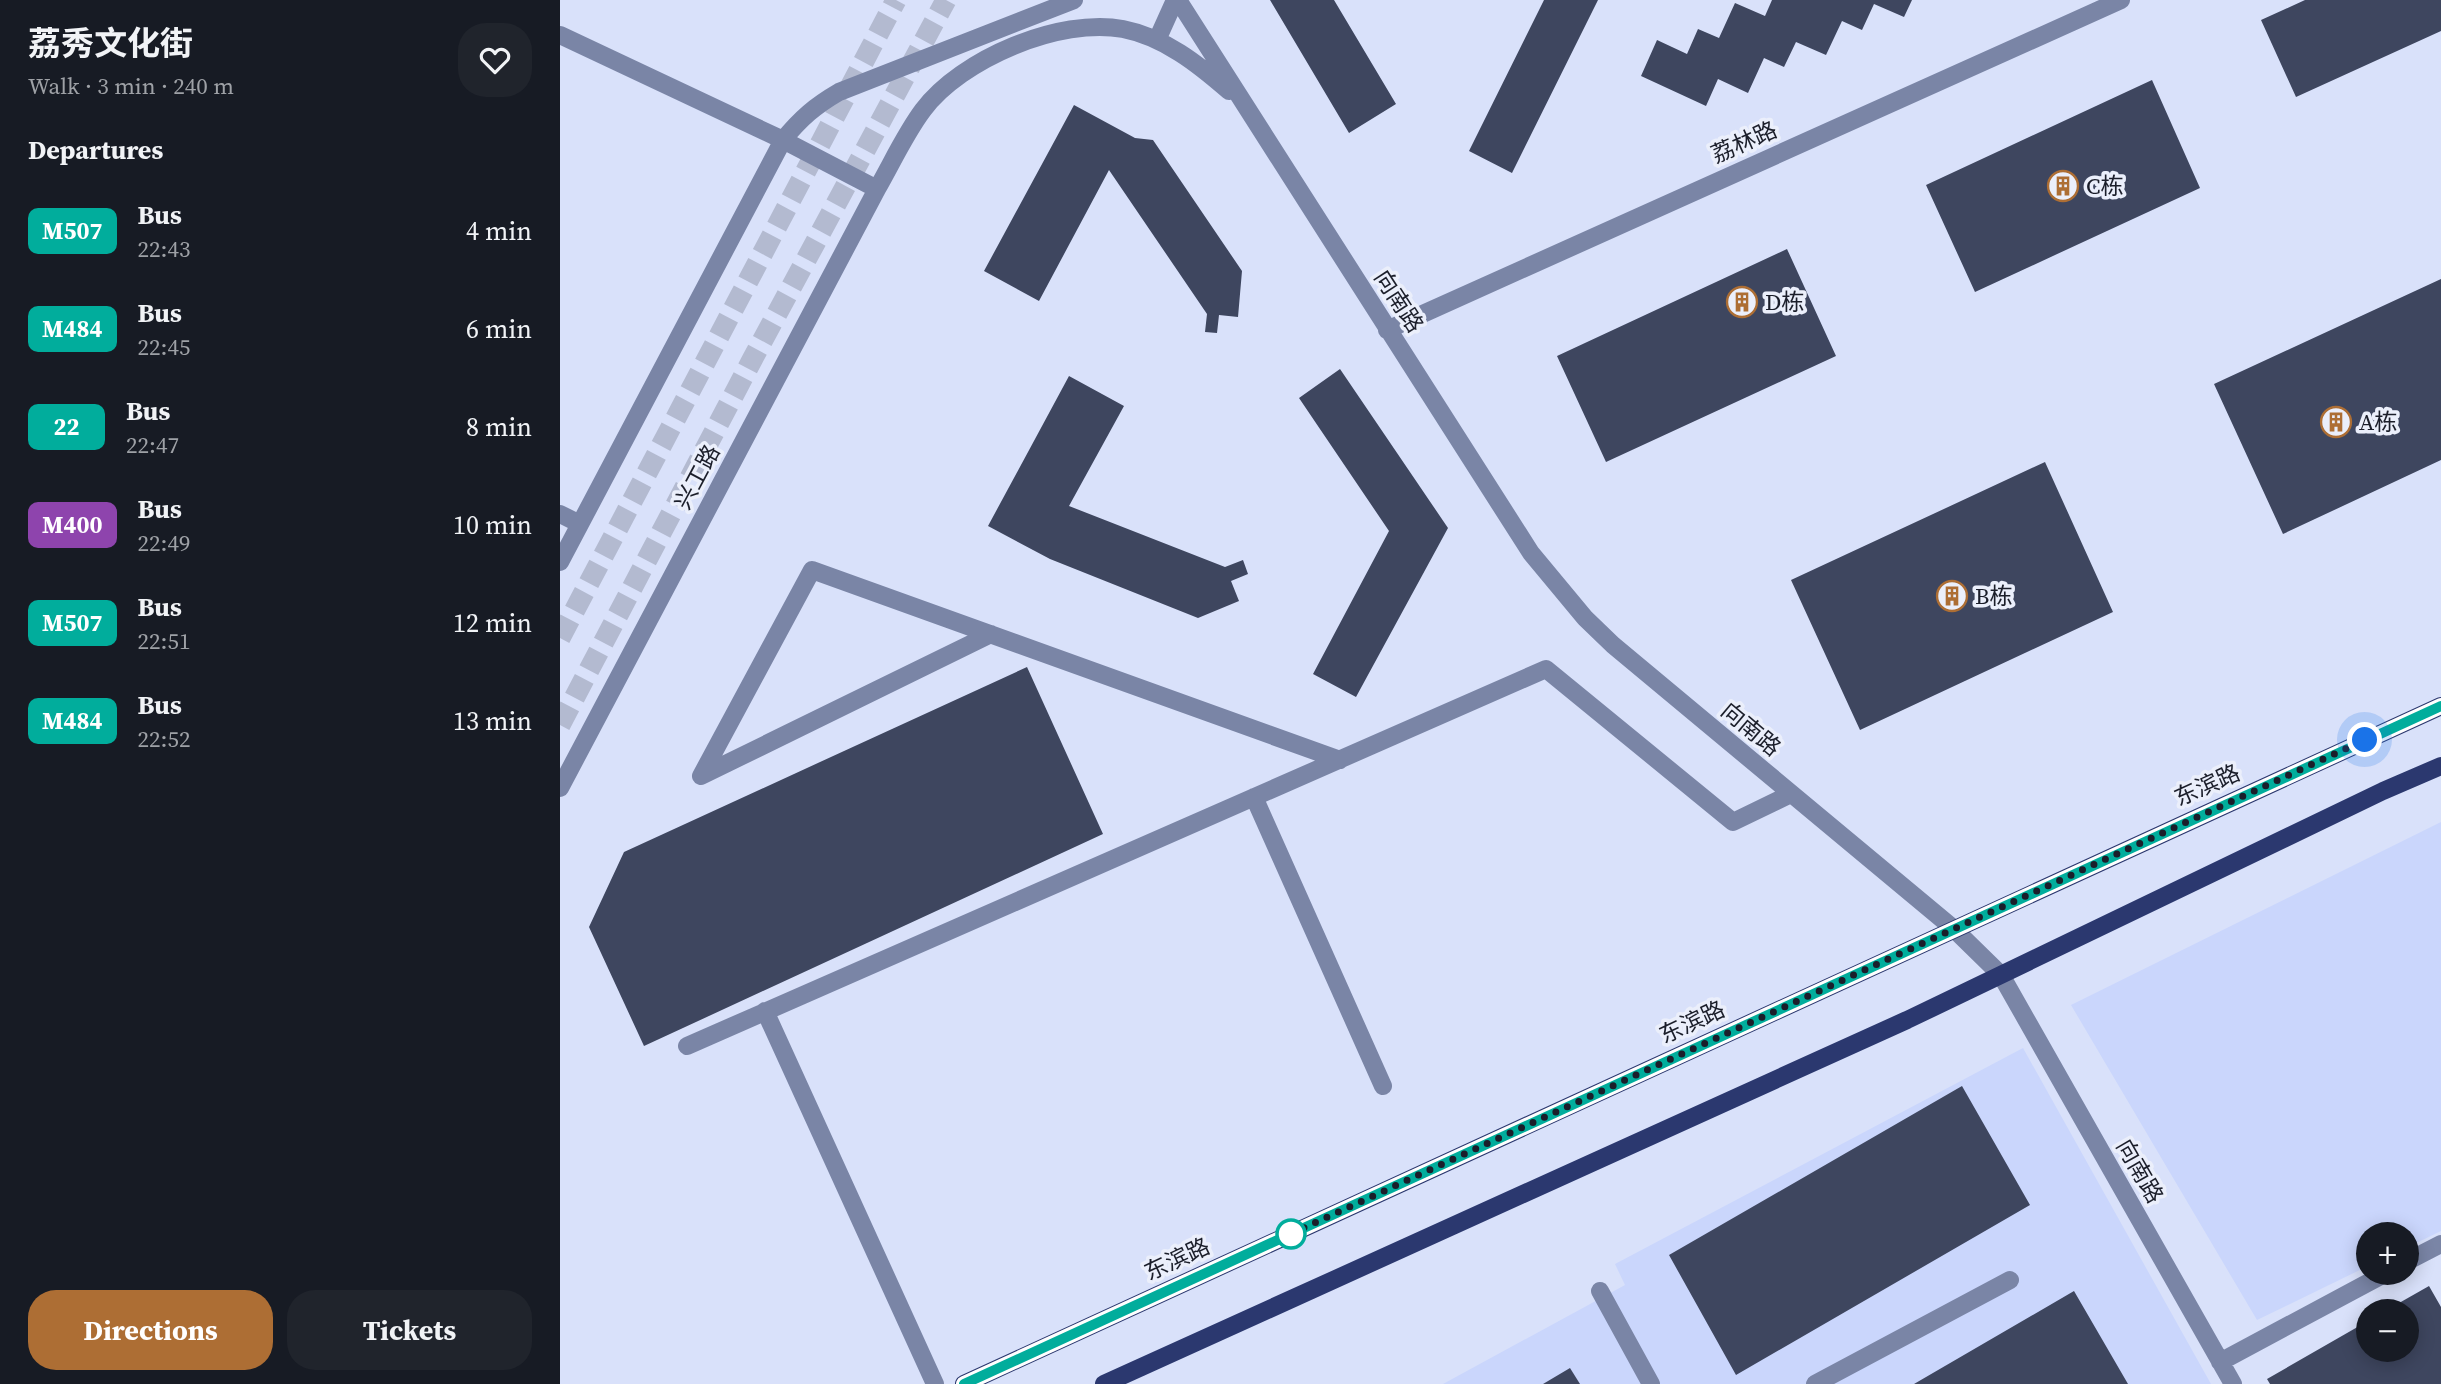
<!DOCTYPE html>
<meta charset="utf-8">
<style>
body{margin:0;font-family:"Source Serif 4","Noto Sans SC",serif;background:#20242c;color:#f1f3f6;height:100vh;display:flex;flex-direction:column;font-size:26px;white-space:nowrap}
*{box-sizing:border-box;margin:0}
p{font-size:23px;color:#9ea1a6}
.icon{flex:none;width:38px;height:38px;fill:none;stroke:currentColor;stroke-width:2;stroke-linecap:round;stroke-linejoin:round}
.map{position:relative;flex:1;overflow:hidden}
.drawer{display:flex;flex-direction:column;background:#171b24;width:560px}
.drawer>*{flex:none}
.badge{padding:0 14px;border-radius:10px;font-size:24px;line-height:46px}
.buttons{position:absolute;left:1796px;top:1222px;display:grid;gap:14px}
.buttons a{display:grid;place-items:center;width:63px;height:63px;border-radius:50%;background:#171b24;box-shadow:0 4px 18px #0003;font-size:35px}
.you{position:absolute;width:35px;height:35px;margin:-18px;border:5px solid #fff;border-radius:50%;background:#1a73e8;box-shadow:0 0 0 10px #1a73e833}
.map>.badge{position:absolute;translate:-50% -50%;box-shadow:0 0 0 4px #fff}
h2{padding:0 28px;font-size:26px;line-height:63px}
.round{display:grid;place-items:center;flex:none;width:74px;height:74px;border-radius:28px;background:#20242c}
.overview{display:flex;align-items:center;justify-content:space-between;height:119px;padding:0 28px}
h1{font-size:33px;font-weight:700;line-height:52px}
.primary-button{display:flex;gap:14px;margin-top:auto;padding:14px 28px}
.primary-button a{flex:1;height:80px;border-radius:28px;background:#ad6e34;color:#fff;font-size:28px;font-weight:700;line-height:80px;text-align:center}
.primary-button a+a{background:#20242c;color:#f1f3f6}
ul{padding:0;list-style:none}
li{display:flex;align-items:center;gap:21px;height:98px;padding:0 28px}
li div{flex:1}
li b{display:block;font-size:26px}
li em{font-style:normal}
li .badge{min-width:77px;font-weight:700;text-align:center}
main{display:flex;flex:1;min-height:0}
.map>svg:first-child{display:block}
.built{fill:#cad6fc}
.building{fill:#3e465f}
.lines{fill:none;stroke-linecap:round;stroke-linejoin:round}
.highway-tunnel{stroke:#b3bad0;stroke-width:21;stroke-dasharray:21 10;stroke-linecap:butt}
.minor{stroke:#7a85a6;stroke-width:18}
.major{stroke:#2b386f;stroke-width:18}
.line-casing{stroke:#fff;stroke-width:16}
.line{stroke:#01ad9c;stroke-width:10}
.walk{stroke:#1b1e2a;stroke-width:7;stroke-dasharray:0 12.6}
.stop-dot{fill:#fff;stroke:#01ad9c;stroke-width:3.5}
.labels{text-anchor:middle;stroke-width:7;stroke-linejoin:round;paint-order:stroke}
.street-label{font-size:23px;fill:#1b1e2a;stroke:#ebeffb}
.poi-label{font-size:23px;fill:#1b1e2a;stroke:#ebeffb;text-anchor:start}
</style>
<main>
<section class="drawer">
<div class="overview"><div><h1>荔秀文化街</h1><p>Walk · 3 min · 240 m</p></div><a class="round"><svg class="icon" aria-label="heart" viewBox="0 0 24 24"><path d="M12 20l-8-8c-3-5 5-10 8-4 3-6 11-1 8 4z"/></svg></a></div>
<h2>Departures</h2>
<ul>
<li><span class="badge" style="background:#01ad9c;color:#fff">M507</span><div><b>Bus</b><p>22:43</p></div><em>4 min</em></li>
<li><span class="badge" style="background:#01ad9c;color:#fff">M484</span><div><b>Bus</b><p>22:45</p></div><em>6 min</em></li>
<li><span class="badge" style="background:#01ad9c;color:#fff">22</span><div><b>Bus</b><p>22:47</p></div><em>8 min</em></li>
<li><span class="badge" style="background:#8e44ad;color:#fff">M400</span><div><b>Bus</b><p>22:49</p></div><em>10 min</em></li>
<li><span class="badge" style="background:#01ad9c;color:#fff">M507</span><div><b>Bus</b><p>22:51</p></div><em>12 min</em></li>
<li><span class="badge" style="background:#01ad9c;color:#fff">M484</span><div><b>Bus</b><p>22:52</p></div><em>13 min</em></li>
</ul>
<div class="primary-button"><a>Directions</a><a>Tickets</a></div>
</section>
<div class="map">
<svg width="1881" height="1384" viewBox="0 0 1881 1384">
<rect width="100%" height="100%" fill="#d9e1fa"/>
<path class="built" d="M1881 822V1231L1846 1248V1234H1808V1266L1697 1320 1511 1005Z
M1463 1048 1651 1384H883L1065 1285 1055 1264Z"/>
<path class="building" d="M710 0H774L836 104 789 133Z
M984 0H1038L952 173 909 151Z
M1212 0H1352L1344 17 1314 4 1302 30 1282 21 1266 55 1236 42 1224 67 1204 58 1188 93 1158 79 1146 106 1081 76 1097 40 1127 54 1138 29 1159 38 1175 3 1205 16Z
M1745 0H1881V31L1736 97 1701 20Z
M1592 80 1640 188 1415 292 1366 185Z
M514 105 575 138 593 140 682 271 678 317 659 315 657 333 645 332 647 314 549 170 479 301 424 271Z
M1227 249 1276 356 1046 462 997 356Z
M1881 279V460L1723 534 1654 384Z
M780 369 888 528 796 697 753 674 829 531 739 398Z
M509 376 564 406 509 506 665 567 683 560 688 574 671 581 679 601 638 618 490 559 428 526Z
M1485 462 1553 612 1300 730 1231 580Z
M467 667 543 834 84 1046 29 927 64 852Z
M1402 1086 1470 1205 1176 1375 1109 1255Z
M1869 1286 1881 1307V1384H1710L1707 1379 1808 1321V1349H1846V1311H1825Z
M1514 1291 1568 1384H1354Z
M1010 1368 1020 1384H983Z"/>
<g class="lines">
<path class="highway-tunnel" d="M0 638 336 0
M0 725 192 360 386 0"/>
<path class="minor" d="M618 0 971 553 1025 618 1053 645 1394 929 1441 975 1673 1384
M0 35 223 140 317 189
M597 40 615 0
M827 330 1561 0
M0 514 20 524
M0 562 223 140C241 118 255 106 279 92L514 0
M431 634 141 776 252 570 780 760
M0 788 317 189C332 163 345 134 363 110 401 59 500 17 563 29 604 37 638 64 669 91
M694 797 823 1086
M205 1011 375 1384
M127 1046 986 669 1173 822 1231 794
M1846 1262 1881 1244
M1040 1291 1091 1384
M1660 1362 1828 1272
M1255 1384 1450 1280"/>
<path class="major" d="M404 1384 1881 706
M544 1384 1347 1020 1823 791 1881 766"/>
</g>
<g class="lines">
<g class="line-casing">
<path id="line" d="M404 1384 1881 706"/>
</g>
<use href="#line" class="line"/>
<path class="walk" d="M731 1234 726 1236 1805 740"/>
</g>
<defs>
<g id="building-ring" transform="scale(1.575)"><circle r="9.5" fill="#ebeffb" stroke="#ad6e34" stroke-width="1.5"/><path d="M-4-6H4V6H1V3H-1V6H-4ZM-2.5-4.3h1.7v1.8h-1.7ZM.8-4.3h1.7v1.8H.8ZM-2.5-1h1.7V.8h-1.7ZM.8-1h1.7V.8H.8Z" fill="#ad6e34"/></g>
</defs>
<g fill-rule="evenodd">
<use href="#building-ring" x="1503" y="186"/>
<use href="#building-ring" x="1182" y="302"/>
<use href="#building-ring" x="1776" y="422"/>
<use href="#building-ring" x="1392" y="596"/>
</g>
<circle class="stop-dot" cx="731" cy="1234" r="14"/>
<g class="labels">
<g class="street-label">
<text transform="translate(1184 142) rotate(-24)" y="8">荔林路</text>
<text transform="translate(839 301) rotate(57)" y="8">向南路</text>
<text transform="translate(137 477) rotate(-62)" y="8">兴工路</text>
<text transform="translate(1191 729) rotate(40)" y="8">向南路</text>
<text transform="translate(1647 785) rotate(-24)" y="8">东滨路</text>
<text transform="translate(1132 1022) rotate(-25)" y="8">东滨路</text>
<text transform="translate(1580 1171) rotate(60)" y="8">向南路</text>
<text transform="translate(617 1259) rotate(-25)" y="8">东滨路</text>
</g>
<g class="poi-label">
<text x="1526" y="194">C栋</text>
<text x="1205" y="310">D栋</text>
<text x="1799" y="430">A栋</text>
<text x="1415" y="604">B栋</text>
</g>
</g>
</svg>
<div class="buttons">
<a>+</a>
<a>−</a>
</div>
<div class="you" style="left:1805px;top:740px"></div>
</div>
</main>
